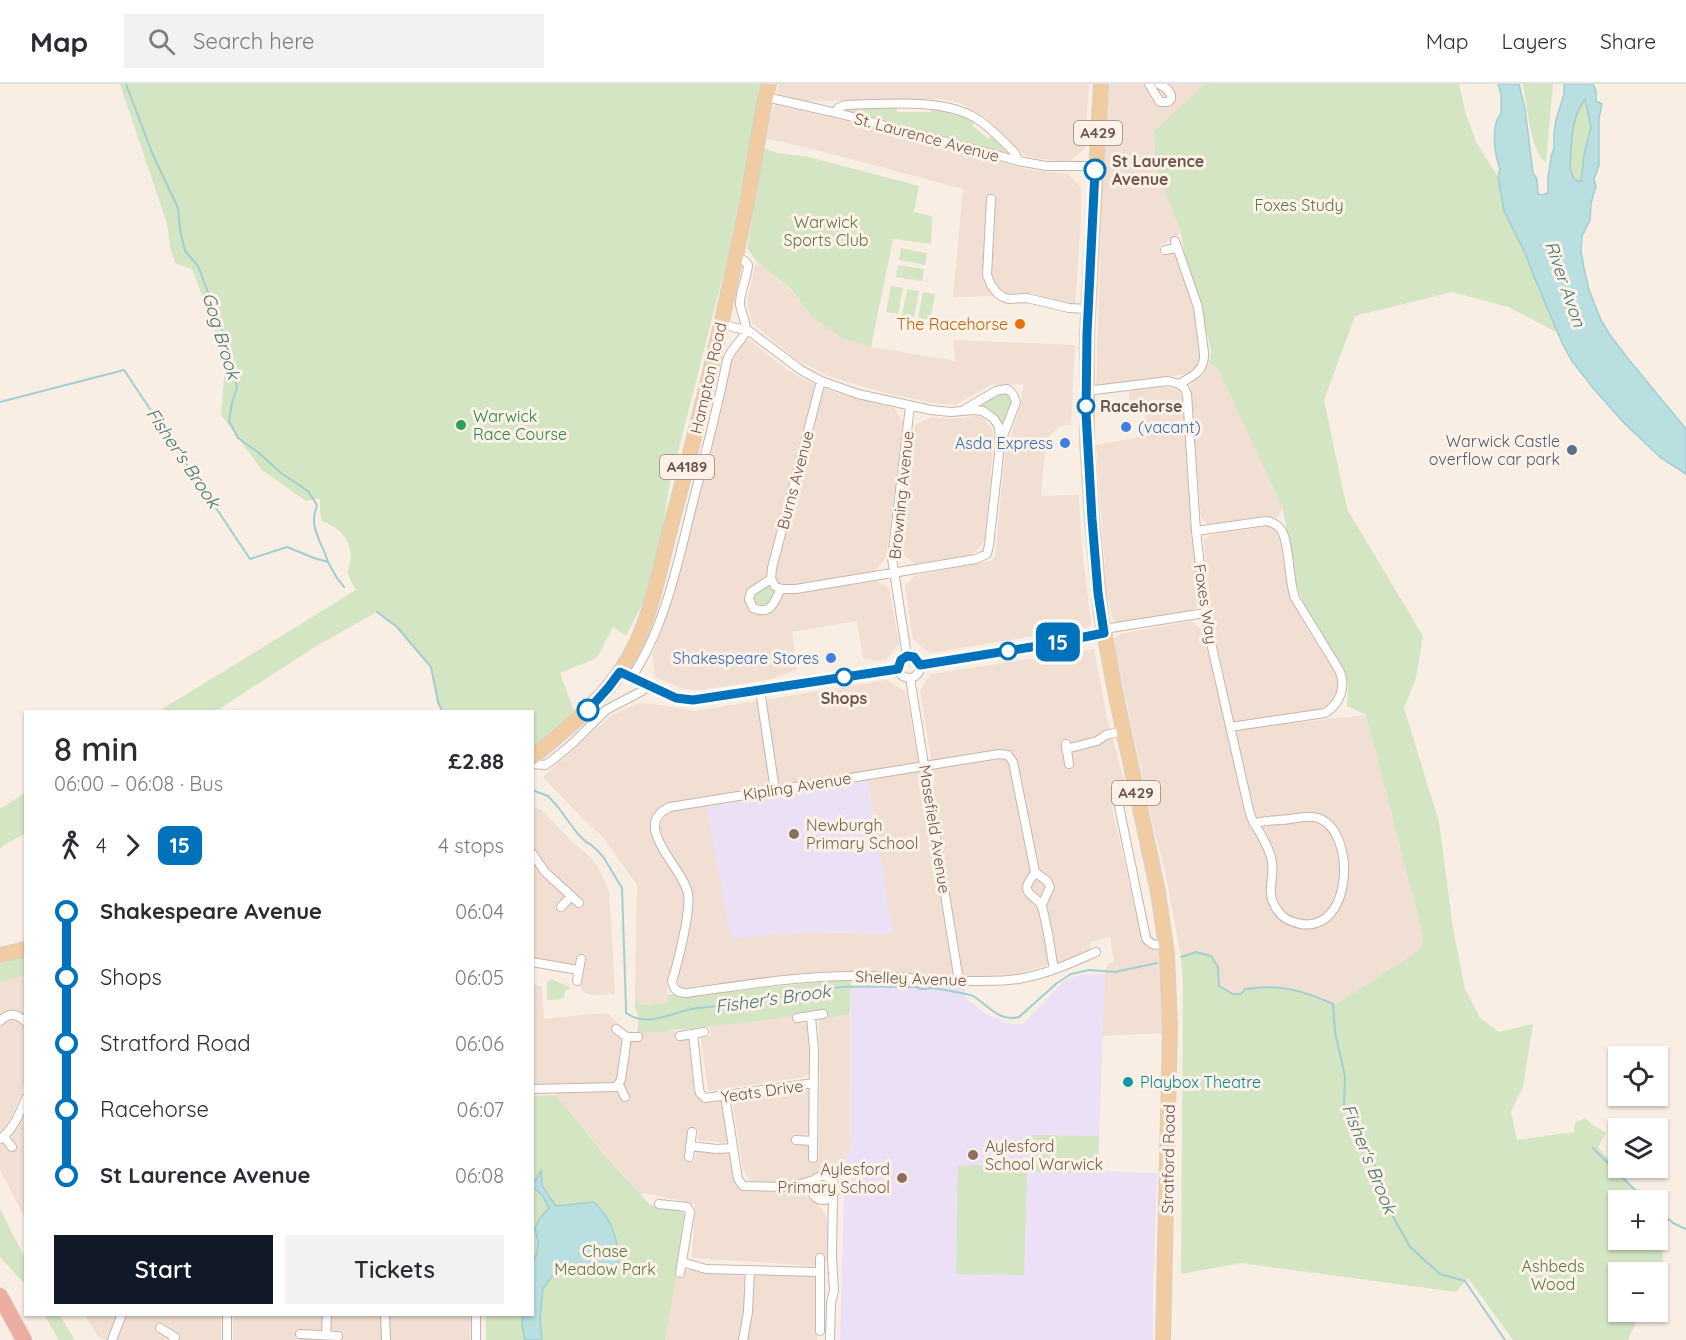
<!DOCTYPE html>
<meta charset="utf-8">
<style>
body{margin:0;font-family:Quicksand,sans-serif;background:#f2f2f3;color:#2b2b33;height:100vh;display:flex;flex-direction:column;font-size:22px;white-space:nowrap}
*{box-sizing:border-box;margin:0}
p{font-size:20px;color:#7c7c81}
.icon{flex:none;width:33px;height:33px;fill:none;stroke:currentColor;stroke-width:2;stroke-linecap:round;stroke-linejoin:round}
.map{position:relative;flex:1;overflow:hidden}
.details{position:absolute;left:24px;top:626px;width:510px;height:606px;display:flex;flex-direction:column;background:#fff;border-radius:0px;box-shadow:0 2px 4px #0004}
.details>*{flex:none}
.badge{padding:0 12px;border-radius:9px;font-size:21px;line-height:39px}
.controls{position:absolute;left:1608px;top:962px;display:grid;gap:12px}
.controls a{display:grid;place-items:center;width:60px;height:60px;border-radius:0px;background:#fff;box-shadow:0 2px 4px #0004;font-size:30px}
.map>.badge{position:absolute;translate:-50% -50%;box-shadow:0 0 0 3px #fff}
.legs{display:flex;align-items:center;gap:9px;height:66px;padding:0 30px;font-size:20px}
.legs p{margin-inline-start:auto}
.overview{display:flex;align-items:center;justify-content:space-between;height:102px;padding:0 30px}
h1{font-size:33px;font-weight:600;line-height:45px}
.button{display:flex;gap:12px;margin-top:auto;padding:12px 30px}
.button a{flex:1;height:69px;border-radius:0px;background:#111827;color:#fff;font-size:24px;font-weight:600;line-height:69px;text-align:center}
.button a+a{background:#f2f2f3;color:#2b2b33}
ul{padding:0 30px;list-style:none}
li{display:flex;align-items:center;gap:21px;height:66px;font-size:22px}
li i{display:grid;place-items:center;width:9px;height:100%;margin:0 8px;background:currentColor}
li i::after{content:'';width:15px;height:15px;margin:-8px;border:4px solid;border-radius:50%;background:#fff}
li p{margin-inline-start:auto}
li:first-child i{background:linear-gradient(#0000 50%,currentColor 0)}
li:last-child i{background:linear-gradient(currentColor 50%,#0000 0)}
header{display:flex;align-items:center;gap:36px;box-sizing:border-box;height:84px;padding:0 30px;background:#fff;border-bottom:2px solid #e1e1e2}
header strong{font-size:28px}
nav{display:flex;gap:33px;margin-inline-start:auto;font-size:21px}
.search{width:420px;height:54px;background:#f2f2f3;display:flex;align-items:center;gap:15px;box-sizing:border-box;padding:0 21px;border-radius:0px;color:#7c7c81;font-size:22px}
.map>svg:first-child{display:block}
.residential{fill:#f0dfd2;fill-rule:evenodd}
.education{fill:#ebe0f5}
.green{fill:#d4e5c3}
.water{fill:#badfe0;stroke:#a1ced1;stroke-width:1.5;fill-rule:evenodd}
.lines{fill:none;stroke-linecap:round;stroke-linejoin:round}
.stream{stroke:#a1ced1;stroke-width:2}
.street-casing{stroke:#c8b5ab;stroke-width:10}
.primary-casing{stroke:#d6cfcd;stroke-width:16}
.highway-casing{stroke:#d6cfcd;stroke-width:17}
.street{stroke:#fff;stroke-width:8}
.primary{stroke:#f1cba2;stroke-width:14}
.highway{stroke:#edaca0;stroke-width:15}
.line-1-casing{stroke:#fff;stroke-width:14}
.line-1{stroke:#0072bc;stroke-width:9}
.stop-1-dot{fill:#fff;stroke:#0072bc;stroke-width:3}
.food-dot{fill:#e8710a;stroke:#fdf2e8;stroke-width:2}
.leisure-dot{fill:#2e9e5b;stroke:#fdf2e8;stroke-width:2}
.shop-dot{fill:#3f7fe0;stroke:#fdf2e8;stroke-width:2}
.service-dot{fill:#5c6f8a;stroke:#fdf2e8;stroke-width:2}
.education-dot{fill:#8d6e63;stroke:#fdf2e8;stroke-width:2}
.culture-dot{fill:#0f9aa8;stroke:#fdf2e8;stroke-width:2}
.labels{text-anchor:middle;stroke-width:6;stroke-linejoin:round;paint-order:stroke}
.shield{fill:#fdf2e8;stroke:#99837b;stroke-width:1.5}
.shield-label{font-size:15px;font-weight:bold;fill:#6e544c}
.street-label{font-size:16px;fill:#6e544c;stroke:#fdf2e8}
.stop-label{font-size:16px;font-weight:bold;fill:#6e544c;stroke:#fdf2e8;text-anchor:start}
.park-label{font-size:16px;fill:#5b7848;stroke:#fdf2e8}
.food-label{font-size:16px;fill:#c56008;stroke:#fdf2e8;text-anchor:end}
.leisure-label{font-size:16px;fill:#27864d;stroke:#fdf2e8;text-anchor:start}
.shop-label{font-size:16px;fill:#366cbe;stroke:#fdf2e8;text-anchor:end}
.service-label{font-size:16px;fill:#4e5e75;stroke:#fdf2e8;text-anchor:end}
.education-label{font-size:16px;fill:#785e54;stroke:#fdf2e8;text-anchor:start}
.culture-label{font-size:16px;fill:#0d838f;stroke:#fdf2e8;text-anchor:start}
.water-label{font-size:18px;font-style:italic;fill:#457679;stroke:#fdf2e8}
</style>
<header>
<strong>Map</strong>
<div class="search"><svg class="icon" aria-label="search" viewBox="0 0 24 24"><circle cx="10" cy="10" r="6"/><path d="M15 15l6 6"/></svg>Search here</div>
<nav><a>Map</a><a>Layers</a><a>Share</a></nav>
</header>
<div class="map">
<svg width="1686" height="1256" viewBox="0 0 1686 1256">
<rect width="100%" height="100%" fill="#f9eee3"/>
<path class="residential" d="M779 0H1089L1085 64 1069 78 1041 75 1026 72 985 33 960 19 941 15 801 17 779 10 777 8Z
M1109 0H1205L1156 84 1181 149 1160 162V170L1173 169 1178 172 1194 226 1201 270 1200 277 1194 287 1186 290 1096 303 1102 124Z
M776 21 855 39 891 50 1031 86 1068 90 1081 103V132L1075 222 1059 219 1034 209 994 212 953 213 963 105 817 66 765 54 773 23Z
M757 178 793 208 812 233 842 254 871 263 955 277 953 256 1075 261 1071 339 1059 343 1046 356 1041 412 1079 411 1081 457 1091 540 1089 543 930 569 913 556 905 501 914 492 990 477 995 473 1005 368 1018 329 1024 300 991 301 955 321 932 319 886 309 844 297 828 292 796 275 752 239 747 218 754 185Z
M748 255 789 287 807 297 839 310 894 324 903 338 888 459 887 472 876 486 851 491 853 501 877 497 889 504 899 560 886 576 877 577 863 574 857 537 792 548 797 585 772 595 699 606 683 605 655 593 652 571 669 525 729 284 734 270Z
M1209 280 1217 283 1283 425 1277 434 1264 432 1208 441 1201 433 1190 301 1193 297 1202 292Z
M1165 303 1176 305 1183 314 1201 518 1193 527 1117 539 1112 534 1108 513 1104 469 1096 361 1145 352V327H1130L1129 306Z
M976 332 983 333 993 347V363L985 457 973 470 916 480 903 471 910 384 915 341 931 333 953 335Z
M1269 442 1276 446 1281 452 1288 504 1307 545 1339 594V604L1334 617 1321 625 1293 630V639L1366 631 1420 840 1423 860 1415 869 1336 920 1315 912 1233 910 1219 902 1218 883 1196 868 1181 873 1165 787 1154 746 1115 565 1114 554 1120 550 1191 537 1203 546 1215 593 1223 591 1210 529 1204 456 1210 451Z
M1094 565 1108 638 1124 696 1123 702 1114 708 1111 718 1135 827 1146 863 1159 867 1167 949 1102 952 1105 890 1108 880 1114 878 1110 853 1091 858 1089 866 1070 875 1016 890 971 894 846 887 681 904 678 901V891L669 890 667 898 668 919 642 921 635 914 637 801 602 752 589 741 543 693 612 631 639 619 654 620 695 627 887 596 906 608 923 703 935 700 920 606 931 590ZM868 696 892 850 814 848 706 723Z
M532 722 542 726 573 759 587 770 597 781 609 807 615 910 592 911 585 909 579 902 582 899 585 875 577 873 575 878 573 880 533 874Z
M25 891V999L12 1032 4 1045 0 1048V899Z
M533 900 542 903 544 935 602 929 608 930 629 949 667 948 669 946 681 948 690 956 703 1015 713 1019 722 1016 725 1020 727 1057 724 1059 698 1056 699 1047 690 1046 686 1078H694L697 1066 730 1069 734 1095 740 1104 798 1109 815 1117 825 1129 828 1141 827 1176 817 1182 692 1174 695 1120 645 1109 641 1111 604 1069 556 1011 555 1000H533Z
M850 930V1065L845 1076 833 1084 821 1086 800 1097 755 1099 749 1096 743 1085 733 1023 735 1019 742 1013 806 1004 809 1006V1050L798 1052 811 1062V1074L819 1073 820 991 819 937 823 934Z
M797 931 798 938 805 939 808 943 809 991 805 993 709 1007 707 1001 701 953 711 952 710 943Z
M25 1026V1134L0 1086V1061L11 1054Z
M690 1186 818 1192 819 1237 817 1256H665L675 1190Z
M84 1230H221V1256H106L98 1252Z
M233 1230H471L470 1256H233Z"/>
<path class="education" d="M868 696 893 850 814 848 731 854 706 723Z
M1105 890 1098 1087 1157 1089 1153 1197V1256H840L844 1111 848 1101 854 1093 845 1076 850 1065 851 903 965 901V914L988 931 1011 940H1023L1065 896 1082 891Z"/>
<path class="green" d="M120 0H763L727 176 670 399 660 461 648 509 626 552 613 543 598 572 592 576 560 589 574 627 533 663 532 627H442L438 618 431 583 397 543 377 528 318 561 216 627H159L356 506C353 501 348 493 348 488 348 483 351 478 351 473 350 454 339 443 322 437L320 429V414L306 417 262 386 221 331 225 283 208 226 192 185 175 179 170 162 167 140Z
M1205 0H1459L1465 27 1476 58 1497 91 1504 127 1526 171 1558 249 1508 223 1452 208 1355 232 1324 316 1347 425 1423 552 1416 594 1404 624 1439 738 1453 844 1465 905 1480 934 1499 948 1533 940 1523 1003 1511 1027 1517 1056 1574 1048 1575 1039 1585 1034 1590 1039 1606 1049 1598 1063 1623 1091 1641 1116H1618V1155H1658V1137L1661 1141 1663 1179 1658 1192V1188H1618V1227H1641L1628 1256H1513L1468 1194 1456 1208 1241 1179 1181 1190 1183 899 1181 873 1196 868 1211 872 1218 883 1219 902 1233 910H1241L1245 905 1269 902 1293 905 1336 920 1415 869 1423 860 1420 840 1366 631 1347 622 1348 598 1304 520 1296 500 1283 425 1217 283 1209 280 1211 266 1198 214 1184 167 1181 149 1156 84 1154 48Z
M1523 0H1553L1546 78C1531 70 1526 17 1523 0Z
M1585 14 1591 43 1584 71 1582 99 1574 95C1568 83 1571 79 1571 66 1572 46 1575 31 1585 14Z
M896 22 897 28H931V22L950 24 975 37 972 41 988 55 992 51 1006 65 1005 68 1002 69 849 28 847 26 848 23Z
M764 64 777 69 809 73 919 102 914 128 932 132 931 160 893 155 871 263 842 254 812 233 792 206 757 178 747 164Z
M901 164 927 169 925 181 899 176Z
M898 181 924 185 922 197 896 193Z
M891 202 903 204 898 230 886 228Z
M907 205 919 207 914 233 902 231Z
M923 208 935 210 930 236 918 234Z
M999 308H1007L1013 314 1004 341 1002 342 976 323Z
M769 501 774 506V511L769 521 759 524 752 518 754 508Z
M25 709V750L5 760 0 765V725Z
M25 872V891L0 899V878Z
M552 895 569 903V905L564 908 565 913C559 917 554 916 547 916V898Z
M851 895 850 930 827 934 826 926C811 925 795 931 780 934 743 939 706 944 669 946L667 948 637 949 639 935 635 922V914L642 921 668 919V910L681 912Z
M556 1011 604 1070 650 1121 681 1127 687 1131 665 1256H486V1230H532L533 1012Z
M1033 1051 1099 1052 1098 1089 1033 1088Z
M958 1081 1027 1083 1024 1191 956 1190Z
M0 1125 25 1174V1200L0 1173Z
M44 1230H59L75 1256H59Z"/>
<path class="water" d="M1498 0H1519L1525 25 1533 89 1537 95 1538 110 1542 111 1548 109V94L1551 73 1554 64V50L1556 36 1564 10V0H1593L1596 7V17L1602 20 1599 34V81L1594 95 1596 102 1591 119 1590 136 1582 152 1581 167 1584 184 1589 206 1601 236 1610 251 1630 277 1686 345V390L1661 374 1624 339 1593 304 1572 277 1563 261 1533 190 1526 171 1504 127 1498 93 1500 85C1495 72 1490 41 1501 30V10ZM1585 15 1591 43 1584 71 1581 98 1574 95C1568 83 1571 79 1571 66 1572 47 1574 31 1585 15Z
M541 1087 542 1102 556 1122 594 1118C613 1136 619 1157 618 1183L611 1186H594L578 1182 565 1184 553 1191 543 1204 540 1233 542 1256H525L522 1242 523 1230H532L533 1178 537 1169 538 1157 535 1144 540 1134 549 1124 542 1111 533 1103V1097H535Z"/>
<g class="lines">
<path class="stream" d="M126 0 153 71 178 124 180 146 185 167 198 182 216 229 229 266 237 304 232 319 229 337 238 354 259 369 281 389 308 407 317 421C316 425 314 430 314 435 313 448 324 464 328 478
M0 318 124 286 250 475 287 463 314 474 328 478 337 494 344 503
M377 528 397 543 431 583 438 618 442 627
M532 706 548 712 558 723 577 749 586 758 590 760 597 766 604 774 622 804 626 924V929C648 944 670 929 692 925 709 922 726 922 743 920 776 915 809 905 842 903 867 902 891 903 916 903 922 906 924 905 930 904 935 904 969 910 973 912 988 921 998 938 1019 933L1057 899 1071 890 1089 886 1115 888 1157 879
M1181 873 1196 868 1211 872 1218 883 1219 902 1233 910H1241L1245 905C1280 900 1302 906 1333 920L1335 948 1345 992 1344 1021 1356 1039 1370 1066 1391 1129 1410 1163 1440 1190 1465 1197 1505 1256
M1593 1064 1629 1100 1646 1116
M1658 1126 1673 1139 1686 1145"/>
<g class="street-casing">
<path id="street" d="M1149 0 1160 18H1168L1171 15V11L1167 5 1159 0
M766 13 841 30 1018 77 1046 82H1096
M837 29 838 24 845 21C884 20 940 14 974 33 988 41 1001 55 1013 67L1016 71 1018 77
M991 115 987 191 991 201 998 210 1003 213 1009 215 1027 214 1069 224 1088 225
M1165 166 1177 164
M720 240 749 247 801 286 821 297 858 310 931 326 951 328 974 326 983 327 994 335 999 343 1000 361 989 461 987 470 976 475 796 505H781
M1179 300 1184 304 1187 310 1196 447 1207 541 1249 726 1251 733C1258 747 1270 763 1272 778 1275 797 1264 808 1278 827 1283 835 1291 838 1301 840 1354 848 1356 746 1318 734 1309 731 1299 734 1290 735 1280 737 1263 735 1254 740
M1086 307 1168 297 1179 300C1193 292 1205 287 1204 269L1198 223 1175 157
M965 325 996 307 1007 305C1012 308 1014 311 1016 318L1003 352
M1196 447 1266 437C1272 438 1278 441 1282 447 1290 462 1288 495 1295 514L1339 586C1347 602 1340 620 1325 629L1230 643
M771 495 772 484 821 297
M771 495 775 502 781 505C774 518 771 532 753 524L749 515 751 508Z
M1104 545 1205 529
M907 572 892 474 910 322
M898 583a11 11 0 1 1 22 0a11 11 0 1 1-22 0Z
M920 581 1044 561 1104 549
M628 591 676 614 689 616 898 584
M631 594C666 542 678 477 693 418 705 371 718 323 727 276 731 264 743 256 745 248 748 237 740 229 740 219 740 207 747 194 748 181L745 177 736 173
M910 594 959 897
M760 606 775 706
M1066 660 1069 680
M1066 665 1097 657 1106 651 1123 647
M532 680 545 681 550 678 573 659 606 626 642 607 647 601
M1135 702 1120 710 1118 717 1146 854C1151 862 1157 862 1166 859
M532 769 545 788 579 819
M1035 788 1047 797 1050 803 1042 821
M561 823 571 812
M532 878 578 886
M1054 885C1050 865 1048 843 1042 823 1040 815 1029 813 1027 805 1026 798 1033 794 1035 788L1013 678 1008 671 999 670 670 723C629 741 684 784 688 810 691 827 678 878 672 897 673 905 677 909 686 909 738 902 792 893 845 892 891 890 936 898 982 897 994 897 1006 897 1018 895 1045 891 1071 879 1096 868
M577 897 581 875
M811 933 814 965 813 1074
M797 934 823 930
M0 937C10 928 16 929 26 938
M616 945 627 953H638
M693 950 699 1005 700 1009 705 1014 814 999
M680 952 704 948
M619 1001 625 1013
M532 1005 616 1003 621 996 627 953
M725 1012 738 1095 743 1102 790 1103 814 1096
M4 1053 12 1063
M0 1055C13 1046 20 1029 26 1014
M796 1056 813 1057
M690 1062 717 1065 733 1064
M689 1073 692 1048
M811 1104a12 12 0 1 1 24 0a12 12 0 1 1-24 0Z
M659 1120 687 1123 690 1128 680 1189
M820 1174V1247
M682 1178 706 1185 819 1188
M385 1230 386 1256
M160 1244 175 1253 173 1256
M300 1250 338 1252
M326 1251 327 1230
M112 1256 122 1230
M227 1256V1230
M476 1256V1230
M743 1256 748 1228 750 1186
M830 1256 831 1219 834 1206 832 1174 833 1108"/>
</g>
<g class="primary-casing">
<path id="primary" d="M1101 0 1087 250V357L1092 435 1101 531 1115 607 1158 808 1167 869 1170 943 1163 1256
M532 674C568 643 606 614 629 573 652 533 661 478 673 434 699 338 722 241 742 143 753 96 757 46 769 0
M0 871 26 865"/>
</g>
<g class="highway-casing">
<path id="highway" d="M0 1212 24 1256"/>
</g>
<use href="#street" class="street"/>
<use href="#primary" class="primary"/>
<use href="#highway" class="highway"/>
</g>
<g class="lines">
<g class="line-1-casing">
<path id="line-1" d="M588 626 608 604 620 588 676 614 693 616 898 585 901 576 907 572 914 573 920 581 1044 561 1104 549 1098 509 1092 435 1086 329 1087 250 1095 86"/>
</g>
<use href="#line-1" class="line-1"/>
</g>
<g class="stop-1-dot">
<circle cx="1095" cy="86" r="10"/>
<circle cx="1086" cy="322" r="8"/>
<circle cx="1008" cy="567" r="8"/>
<circle cx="844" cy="593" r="8"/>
<circle cx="588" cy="626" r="10"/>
</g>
<circle class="food-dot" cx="1020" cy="240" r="6"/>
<circle class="leisure-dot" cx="461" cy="341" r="6"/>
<g class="shop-dot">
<circle cx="1126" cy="343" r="6"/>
<circle cx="1065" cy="359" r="6"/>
<circle cx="831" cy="574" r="6"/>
</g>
<circle class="service-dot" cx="1572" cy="366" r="6"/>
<g class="education-dot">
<circle cx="794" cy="750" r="6"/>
<circle cx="973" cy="1071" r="6"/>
<circle cx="902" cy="1094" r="6"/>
</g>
<circle class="culture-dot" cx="1128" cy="998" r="6"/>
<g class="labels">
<g class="shield">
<rect x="1074" y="37" width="48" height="24" rx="4.5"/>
<rect x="660" y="371" width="54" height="24" rx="4.5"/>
<rect x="1112" y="697" width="48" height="24" rx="4.5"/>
</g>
<g class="shield-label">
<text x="1098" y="54">A429</text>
<text x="687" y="388">A4189</text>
<text x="1136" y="714">A429</text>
</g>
<g class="street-label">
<text transform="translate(927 53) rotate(15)" y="6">St. Laurence Avenue</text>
<text transform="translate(708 294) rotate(-77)" y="6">Hampton Road</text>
<text transform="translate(795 396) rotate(-75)" y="6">Burns Avenue</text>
<text transform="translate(901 411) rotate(-84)" y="6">Browning Avenue</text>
<text transform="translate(1206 520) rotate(81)" y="6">Foxes Way</text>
<text transform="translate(797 702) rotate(-9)" y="6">Kipling Avenue</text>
<text transform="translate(935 745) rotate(81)" y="6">Masefield Avenue</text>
<text transform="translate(911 894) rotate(2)" y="6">Shelley Avenue</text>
<text transform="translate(762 1007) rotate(-8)" y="6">Yeats Drive</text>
<text transform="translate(1168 1075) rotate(-89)" y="6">Stratford Road</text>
</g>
<g class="stop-label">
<text x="1112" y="83">St Laurence<tspan x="1112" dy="18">Avenue</tspan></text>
<text x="1100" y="328">Racehorse</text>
<text x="844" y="620" text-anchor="middle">Shops</text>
</g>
<g class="park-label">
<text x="1299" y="127">Foxes Study</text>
<text x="826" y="144">Warwick<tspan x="826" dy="18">Sports Club</tspan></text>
<text x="605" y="1173">Chase<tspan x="605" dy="18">Meadow Park</tspan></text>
<text x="1553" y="1188">Ashbeds<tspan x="1553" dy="18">Wood</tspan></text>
</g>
<g class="food-label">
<text x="1008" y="246">The Racehorse</text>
</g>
<g class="leisure-label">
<text x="473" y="338">Warwick<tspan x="473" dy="18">Race Course</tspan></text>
</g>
<g class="shop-label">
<text x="1138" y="349" text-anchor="start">(vacant)</text>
<text x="1053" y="365">Asda Express</text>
<text x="819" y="580">Shakespeare Stores</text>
</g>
<g class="service-label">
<text x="1560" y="363">Warwick Castle<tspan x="1560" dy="18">overflow car park</tspan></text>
</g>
<g class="education-label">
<text x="806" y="747">Newburgh<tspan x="806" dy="18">Primary School</tspan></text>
<text x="985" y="1068">Aylesford<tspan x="985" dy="18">School Warwick</tspan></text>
<text x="890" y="1091" text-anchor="end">Aylesford<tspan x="890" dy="18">Primary School</tspan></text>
</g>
<g class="culture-label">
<text x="1140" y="1004">Playbox Theatre</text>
</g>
<g class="water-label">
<text transform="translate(1565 200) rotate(71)" y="6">River Avon</text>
<text transform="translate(221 252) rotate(73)" y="6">Gog Brook</text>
<text transform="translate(183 374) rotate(56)" y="6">Fisher's Brook</text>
<text transform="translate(773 915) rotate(-8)" y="6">Fisher's Brook</text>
<text transform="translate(1369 1075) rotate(68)" y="6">Fisher's Brook</text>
</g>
</g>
</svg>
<div class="controls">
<a><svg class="icon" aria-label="locate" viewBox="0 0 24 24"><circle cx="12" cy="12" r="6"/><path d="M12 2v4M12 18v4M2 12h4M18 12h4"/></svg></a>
<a><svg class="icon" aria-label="layers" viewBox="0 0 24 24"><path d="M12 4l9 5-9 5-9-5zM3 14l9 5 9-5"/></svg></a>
<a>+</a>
<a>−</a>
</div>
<b class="badge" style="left:1058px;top:558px;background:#0072bc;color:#fff">15</b>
<section class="details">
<div class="overview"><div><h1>8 min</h1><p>06:00 – 06:08 · Bus</p></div><b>£2.88</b></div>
<div class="legs"><svg class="icon" aria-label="walk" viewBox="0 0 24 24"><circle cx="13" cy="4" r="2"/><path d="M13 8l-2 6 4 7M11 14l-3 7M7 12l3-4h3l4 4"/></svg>4<svg class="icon" aria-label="forward" viewBox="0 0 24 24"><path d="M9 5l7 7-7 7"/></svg><b class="badge" style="background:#0072bc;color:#fff">15</b><p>4 stops</p></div>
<ul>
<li><i style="color:#0072bc"></i><b>Shakespeare Avenue</b><p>06:04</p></li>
<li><i style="color:#0072bc"></i><span>Shops</span><p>06:05</p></li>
<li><i style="color:#0072bc"></i><span>Stratford Road</span><p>06:06</p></li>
<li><i style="color:#0072bc"></i><span>Racehorse</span><p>06:07</p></li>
<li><i style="color:#0072bc"></i><b>St Laurence Avenue</b><p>06:08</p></li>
</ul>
<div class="button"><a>Start</a><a>Tickets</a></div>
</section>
</div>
